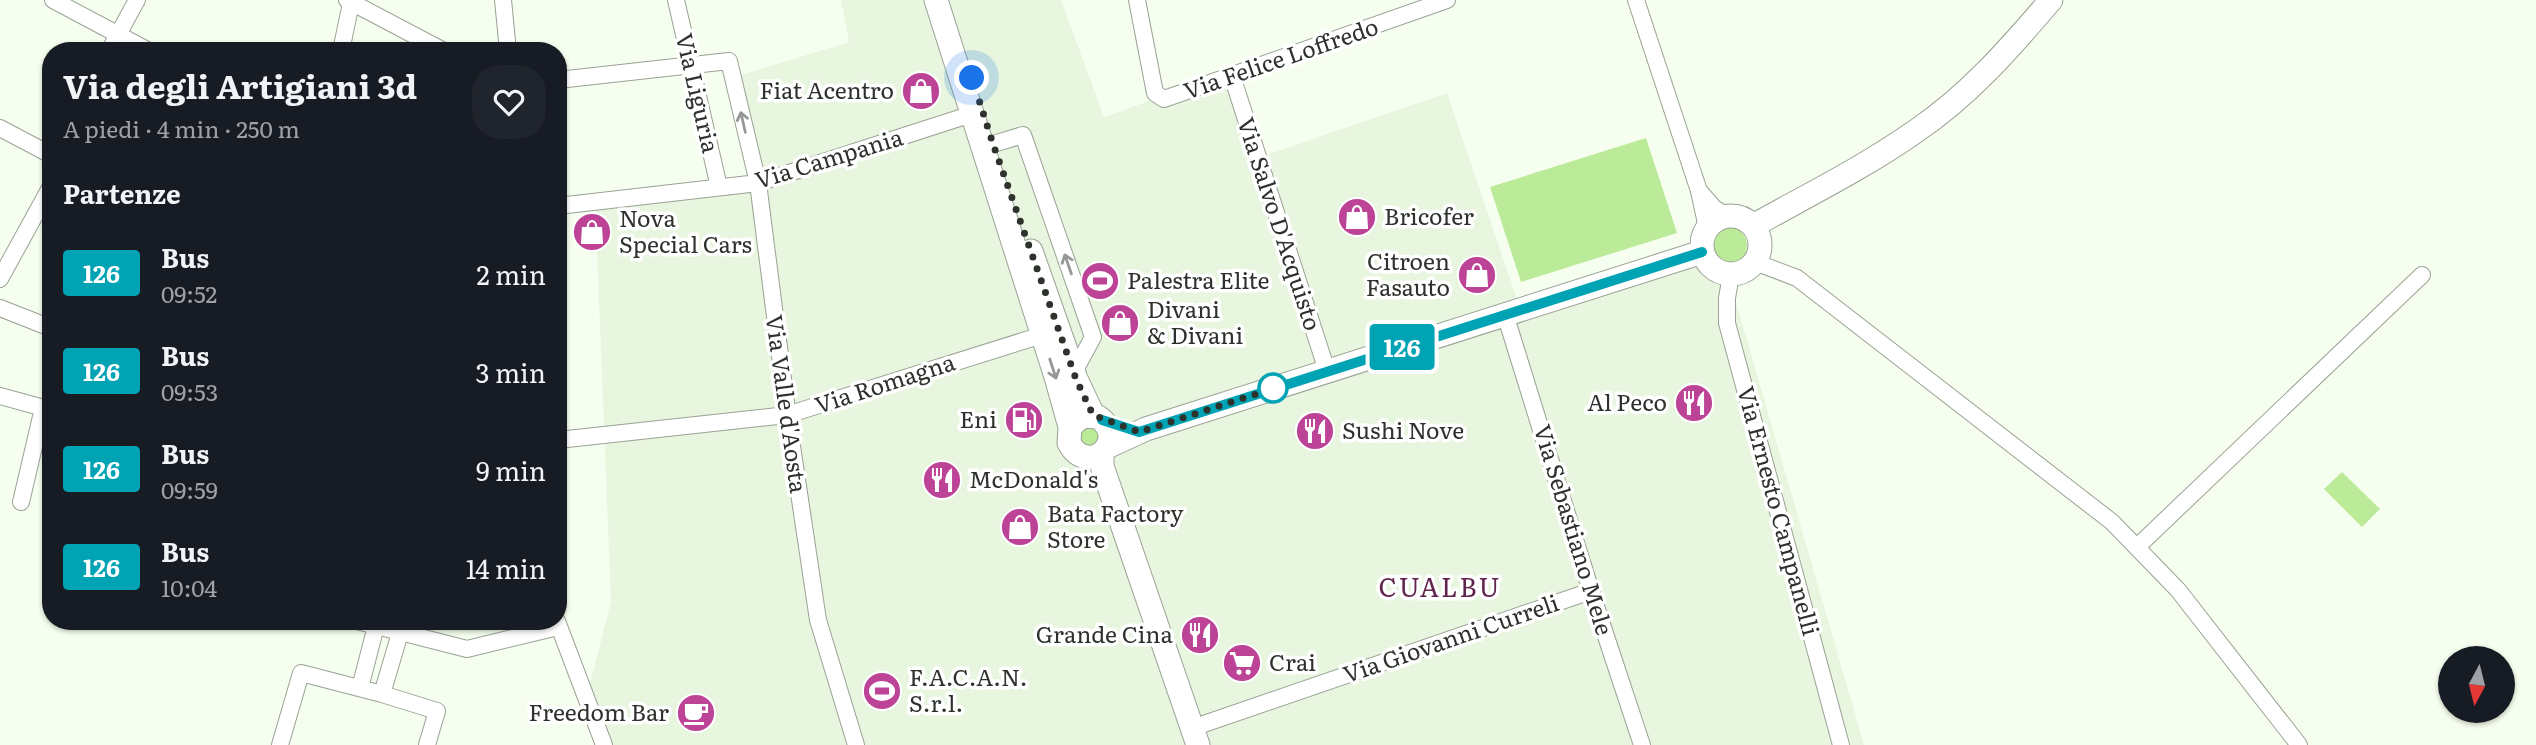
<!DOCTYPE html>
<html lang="it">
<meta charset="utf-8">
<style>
body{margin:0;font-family:Literata,serif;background:#20242c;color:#f1f3f6;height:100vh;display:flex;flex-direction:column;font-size:26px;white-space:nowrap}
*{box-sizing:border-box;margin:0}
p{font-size:23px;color:#9ea1a6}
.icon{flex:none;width:38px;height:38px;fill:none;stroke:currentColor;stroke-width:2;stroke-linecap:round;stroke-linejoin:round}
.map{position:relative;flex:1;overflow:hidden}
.sheet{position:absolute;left:42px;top:42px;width:525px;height:588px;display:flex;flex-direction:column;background:#171b24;border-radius:28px;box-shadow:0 2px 5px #0004}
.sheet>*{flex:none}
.badge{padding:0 14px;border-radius:5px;font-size:24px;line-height:46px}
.needle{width:46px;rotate:187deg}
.tools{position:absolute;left:2438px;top:646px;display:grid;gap:14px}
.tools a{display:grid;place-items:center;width:77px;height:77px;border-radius:50%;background:#171b24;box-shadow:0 2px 5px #0004;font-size:35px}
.you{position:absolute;width:35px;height:35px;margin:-18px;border:5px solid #fff;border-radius:50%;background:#1a73e8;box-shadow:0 0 0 10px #1a73e833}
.map>.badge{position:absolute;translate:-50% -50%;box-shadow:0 0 0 4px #fff}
h2{padding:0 21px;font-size:26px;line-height:63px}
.round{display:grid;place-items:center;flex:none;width:74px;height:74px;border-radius:28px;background:#20242c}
.head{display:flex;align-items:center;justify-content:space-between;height:119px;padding:0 21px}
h1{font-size:33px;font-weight:700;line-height:52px}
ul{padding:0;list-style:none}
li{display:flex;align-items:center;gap:21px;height:98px;padding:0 21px}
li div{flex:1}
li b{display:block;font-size:26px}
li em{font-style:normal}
li .badge{min-width:77px;font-weight:700;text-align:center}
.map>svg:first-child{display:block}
.built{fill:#e8f5df}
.green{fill:#bbea98}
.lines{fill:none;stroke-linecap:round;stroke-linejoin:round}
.street-casing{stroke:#99a294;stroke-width:18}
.secondary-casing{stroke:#99a294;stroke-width:25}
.street{stroke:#fff;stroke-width:16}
.secondary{stroke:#fff;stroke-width:23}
.oneway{stroke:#969896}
.line-casing{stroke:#fff;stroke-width:16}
.line{stroke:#00a3b4;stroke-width:10}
.walk{stroke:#2e322c;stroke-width:7;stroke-dasharray:0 12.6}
.stop-dot{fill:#fff;stroke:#00a3b4;stroke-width:3.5}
.labels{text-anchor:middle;stroke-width:7;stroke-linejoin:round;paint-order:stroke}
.street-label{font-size:23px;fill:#2e322c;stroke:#fff}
.poi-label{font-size:23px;fill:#2e322c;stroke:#fff;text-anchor:start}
.quarter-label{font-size:26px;letter-spacing:2px;fill:#61254d;stroke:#fff}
</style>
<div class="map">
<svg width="2536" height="745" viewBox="0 0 2536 745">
<rect width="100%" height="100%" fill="#f6ffef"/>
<path class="built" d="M841 0H1061L1104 117 1231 72 1258 158 1447 93 1520 308 1719 243 1864 745H599L588 691 611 602 595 199 757 184 741 75 849 42Z"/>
<path class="green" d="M1646 138 1677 233 1521 282 1490 187Z
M1705 246a21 21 0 1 1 42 0a21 21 0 1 1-42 0Z
M1088 421 1104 437 1087 452 1075 429Z
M2342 472 2380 509 2362 527 2324 489Z"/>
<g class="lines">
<g class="street-casing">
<path id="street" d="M53 0 149 51
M347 0 444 51
M503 0 508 51
M676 0 719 187
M1137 0 1155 93 1164 99 1447 0
M1636 0 1699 191 1707 228
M109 51 137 0
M341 51 351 3
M1232 76 1327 371
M558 80 729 61 758 183 789 426 818 620 856 745
M0 128 51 155
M993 144 1023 135 1093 337 1074 372
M1701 193 1714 208 1727 216
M558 206 758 183 972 114
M1755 262 1797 278 2112 522 2178 590 2299 745
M1731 275 1727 298V323L1841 745
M0 279 51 186
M0 308 51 328
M1505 314 1591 591 1642 745
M0 396 51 410
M558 440 787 415 1042 335
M21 502 43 408
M2137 547 2422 275
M357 621 467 649 558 627
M557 621 604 745
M360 688 376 626
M382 694 400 633
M1192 728 1591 591
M280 745 301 673 382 694 437 711 427 745"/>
</g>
<g class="secondary-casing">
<path id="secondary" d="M936 0 1056 377 1070 427 1069 443C1088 478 1131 440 1098 417L1082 416 1070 427
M1702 245a29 29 0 1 1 58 0a29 29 0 1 1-58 0Z
M1753 226C1808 195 1865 167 1916 131 1968 96 2010 48 2051 0
M1031 251 1076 379 1093 415
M1107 447 1146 429 1702 252
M1102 453V466L1198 745"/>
</g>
<use href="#street" class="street"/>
<use href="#secondary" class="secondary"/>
</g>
<defs><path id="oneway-shaft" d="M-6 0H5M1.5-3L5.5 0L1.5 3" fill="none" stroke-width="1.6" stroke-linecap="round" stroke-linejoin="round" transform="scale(1.75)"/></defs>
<g class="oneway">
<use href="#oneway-shaft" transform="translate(743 122) rotate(-103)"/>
<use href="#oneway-shaft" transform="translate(1068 264) rotate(-109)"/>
<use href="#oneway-shaft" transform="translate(1053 369) rotate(72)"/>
</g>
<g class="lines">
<g class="line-casing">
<path id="line" d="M1102 420 1139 432 1702 252"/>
</g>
<use href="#line" class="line"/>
<path class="walk" d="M972 78 993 144 1076 379 1093 415 1139 432 1275 388H1273"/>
</g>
<defs>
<g id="shop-disc" transform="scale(2.0125)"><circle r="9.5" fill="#bc4396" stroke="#fff"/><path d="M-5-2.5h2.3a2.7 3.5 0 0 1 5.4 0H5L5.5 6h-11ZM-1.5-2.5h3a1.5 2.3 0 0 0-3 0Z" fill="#fff"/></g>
<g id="stadium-disc" transform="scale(2.0125)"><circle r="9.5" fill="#bc4396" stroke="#fff"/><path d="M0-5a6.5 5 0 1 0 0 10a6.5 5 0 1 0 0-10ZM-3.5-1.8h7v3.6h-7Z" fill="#fff"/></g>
<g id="restaurant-disc" transform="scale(2.0125)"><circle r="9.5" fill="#bc4396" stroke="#fff"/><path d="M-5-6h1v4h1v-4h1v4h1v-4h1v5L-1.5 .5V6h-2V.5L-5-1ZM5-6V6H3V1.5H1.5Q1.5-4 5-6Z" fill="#fff"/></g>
<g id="fuel-disc" transform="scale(2.0125)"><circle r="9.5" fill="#bc4396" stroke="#fff"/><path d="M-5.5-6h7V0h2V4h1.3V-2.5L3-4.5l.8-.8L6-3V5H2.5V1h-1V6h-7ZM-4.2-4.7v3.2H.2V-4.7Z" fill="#fff"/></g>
<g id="supermarket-disc" transform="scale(2.0125)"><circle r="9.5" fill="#bc4396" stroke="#fff"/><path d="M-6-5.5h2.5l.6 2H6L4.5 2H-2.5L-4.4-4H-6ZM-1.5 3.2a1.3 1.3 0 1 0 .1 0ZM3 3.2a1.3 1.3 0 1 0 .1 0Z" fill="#fff"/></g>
<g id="cafe-disc" transform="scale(2.0125)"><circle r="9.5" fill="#bc4396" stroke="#fff"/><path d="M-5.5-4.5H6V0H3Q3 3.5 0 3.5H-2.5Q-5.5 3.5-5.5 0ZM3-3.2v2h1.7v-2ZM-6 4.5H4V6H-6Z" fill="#fff"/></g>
</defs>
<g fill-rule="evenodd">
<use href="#shop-disc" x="921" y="91"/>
<use href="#shop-disc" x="1357" y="217"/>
<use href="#shop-disc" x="592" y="232"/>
<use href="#shop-disc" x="1477" y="275"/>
<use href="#stadium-disc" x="1100" y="281"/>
<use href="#shop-disc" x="1120" y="323"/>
<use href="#restaurant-disc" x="1694" y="403"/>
<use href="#fuel-disc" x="1024" y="420"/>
<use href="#restaurant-disc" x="1315" y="431"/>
<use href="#restaurant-disc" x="942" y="480"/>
<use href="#shop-disc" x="1020" y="527"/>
<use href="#restaurant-disc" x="1200" y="635"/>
<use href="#supermarket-disc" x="1242" y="663"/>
<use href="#stadium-disc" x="882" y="691"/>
<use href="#cafe-disc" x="696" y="713"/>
</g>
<circle class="stop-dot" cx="1273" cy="388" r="14"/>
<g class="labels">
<g class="street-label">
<text transform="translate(1281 59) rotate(-19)" y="8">Via Felice Loffredo</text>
<text transform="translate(697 93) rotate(77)" y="8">Via Liguria</text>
<text transform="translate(829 159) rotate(-17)" y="8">Via Campania</text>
<text transform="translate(1279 224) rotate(72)" y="8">Via Salvo D'Acquisto</text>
<text transform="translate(885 384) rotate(-18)" y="8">Via Romagna</text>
<text transform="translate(786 404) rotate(82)" y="8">Via Valle d'Aosta</text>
<text transform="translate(1778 511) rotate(75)" y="8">Via Ernesto Campanelli</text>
<text transform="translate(1573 530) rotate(73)" y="8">Via Sebastiano Mele</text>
<text transform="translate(1451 639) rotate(-19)" y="8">Via Giovanni Curreli</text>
</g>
<g class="poi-label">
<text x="894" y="99" text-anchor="end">Fiat Acentro</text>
<text x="1384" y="225">Bricofer</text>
<text x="619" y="227">Nova<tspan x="619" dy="26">Special Cars</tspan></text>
<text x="1450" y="270" text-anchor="end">Citroen<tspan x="1450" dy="26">Fasauto</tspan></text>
<text x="1127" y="289">Palestra Elite</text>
<text x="1147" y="318">Divani<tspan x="1147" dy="26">&amp; Divani</tspan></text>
<text x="1667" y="411" text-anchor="end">Al Peco</text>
<text x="997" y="428" text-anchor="end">Eni</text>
<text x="1342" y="439">Sushi Nove</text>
<text x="969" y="488">McDonald's</text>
<text x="1047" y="522">Bata Factory<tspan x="1047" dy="26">Store</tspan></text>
<text x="1173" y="643" text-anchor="end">Grande Cina</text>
<text x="1269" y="671">Crai</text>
<text x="909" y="686">F.A.C.A.N.<tspan x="909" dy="26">S.r.l.</tspan></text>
<text x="669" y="721" text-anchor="end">Freedom Bar</text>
</g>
<g class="quarter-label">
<text x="1440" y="597">CUALBU</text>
</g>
</g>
</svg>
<div class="tools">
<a><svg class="needle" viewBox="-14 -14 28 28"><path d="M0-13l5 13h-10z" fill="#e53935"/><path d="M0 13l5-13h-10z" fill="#9ea1a6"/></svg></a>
</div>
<div class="you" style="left:972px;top:78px"></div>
<b class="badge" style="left:1402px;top:347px;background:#00a3b4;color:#fff">126</b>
<section class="sheet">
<div class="head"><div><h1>Via degli Artigiani 3d</h1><p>A piedi · 4 min · 250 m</p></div><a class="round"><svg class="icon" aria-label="heart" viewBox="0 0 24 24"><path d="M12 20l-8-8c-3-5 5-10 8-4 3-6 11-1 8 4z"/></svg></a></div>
<h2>Partenze</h2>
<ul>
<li><span class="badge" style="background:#00a3b4;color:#fff">126</span><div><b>Bus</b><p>09:52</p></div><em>2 min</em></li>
<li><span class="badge" style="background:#00a3b4;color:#fff">126</span><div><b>Bus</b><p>09:53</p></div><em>3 min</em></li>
<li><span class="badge" style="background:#00a3b4;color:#fff">126</span><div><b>Bus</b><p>09:59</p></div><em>9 min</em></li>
<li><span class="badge" style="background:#00a3b4;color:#fff">126</span><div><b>Bus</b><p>10:04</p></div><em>14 min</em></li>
</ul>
</section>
</div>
